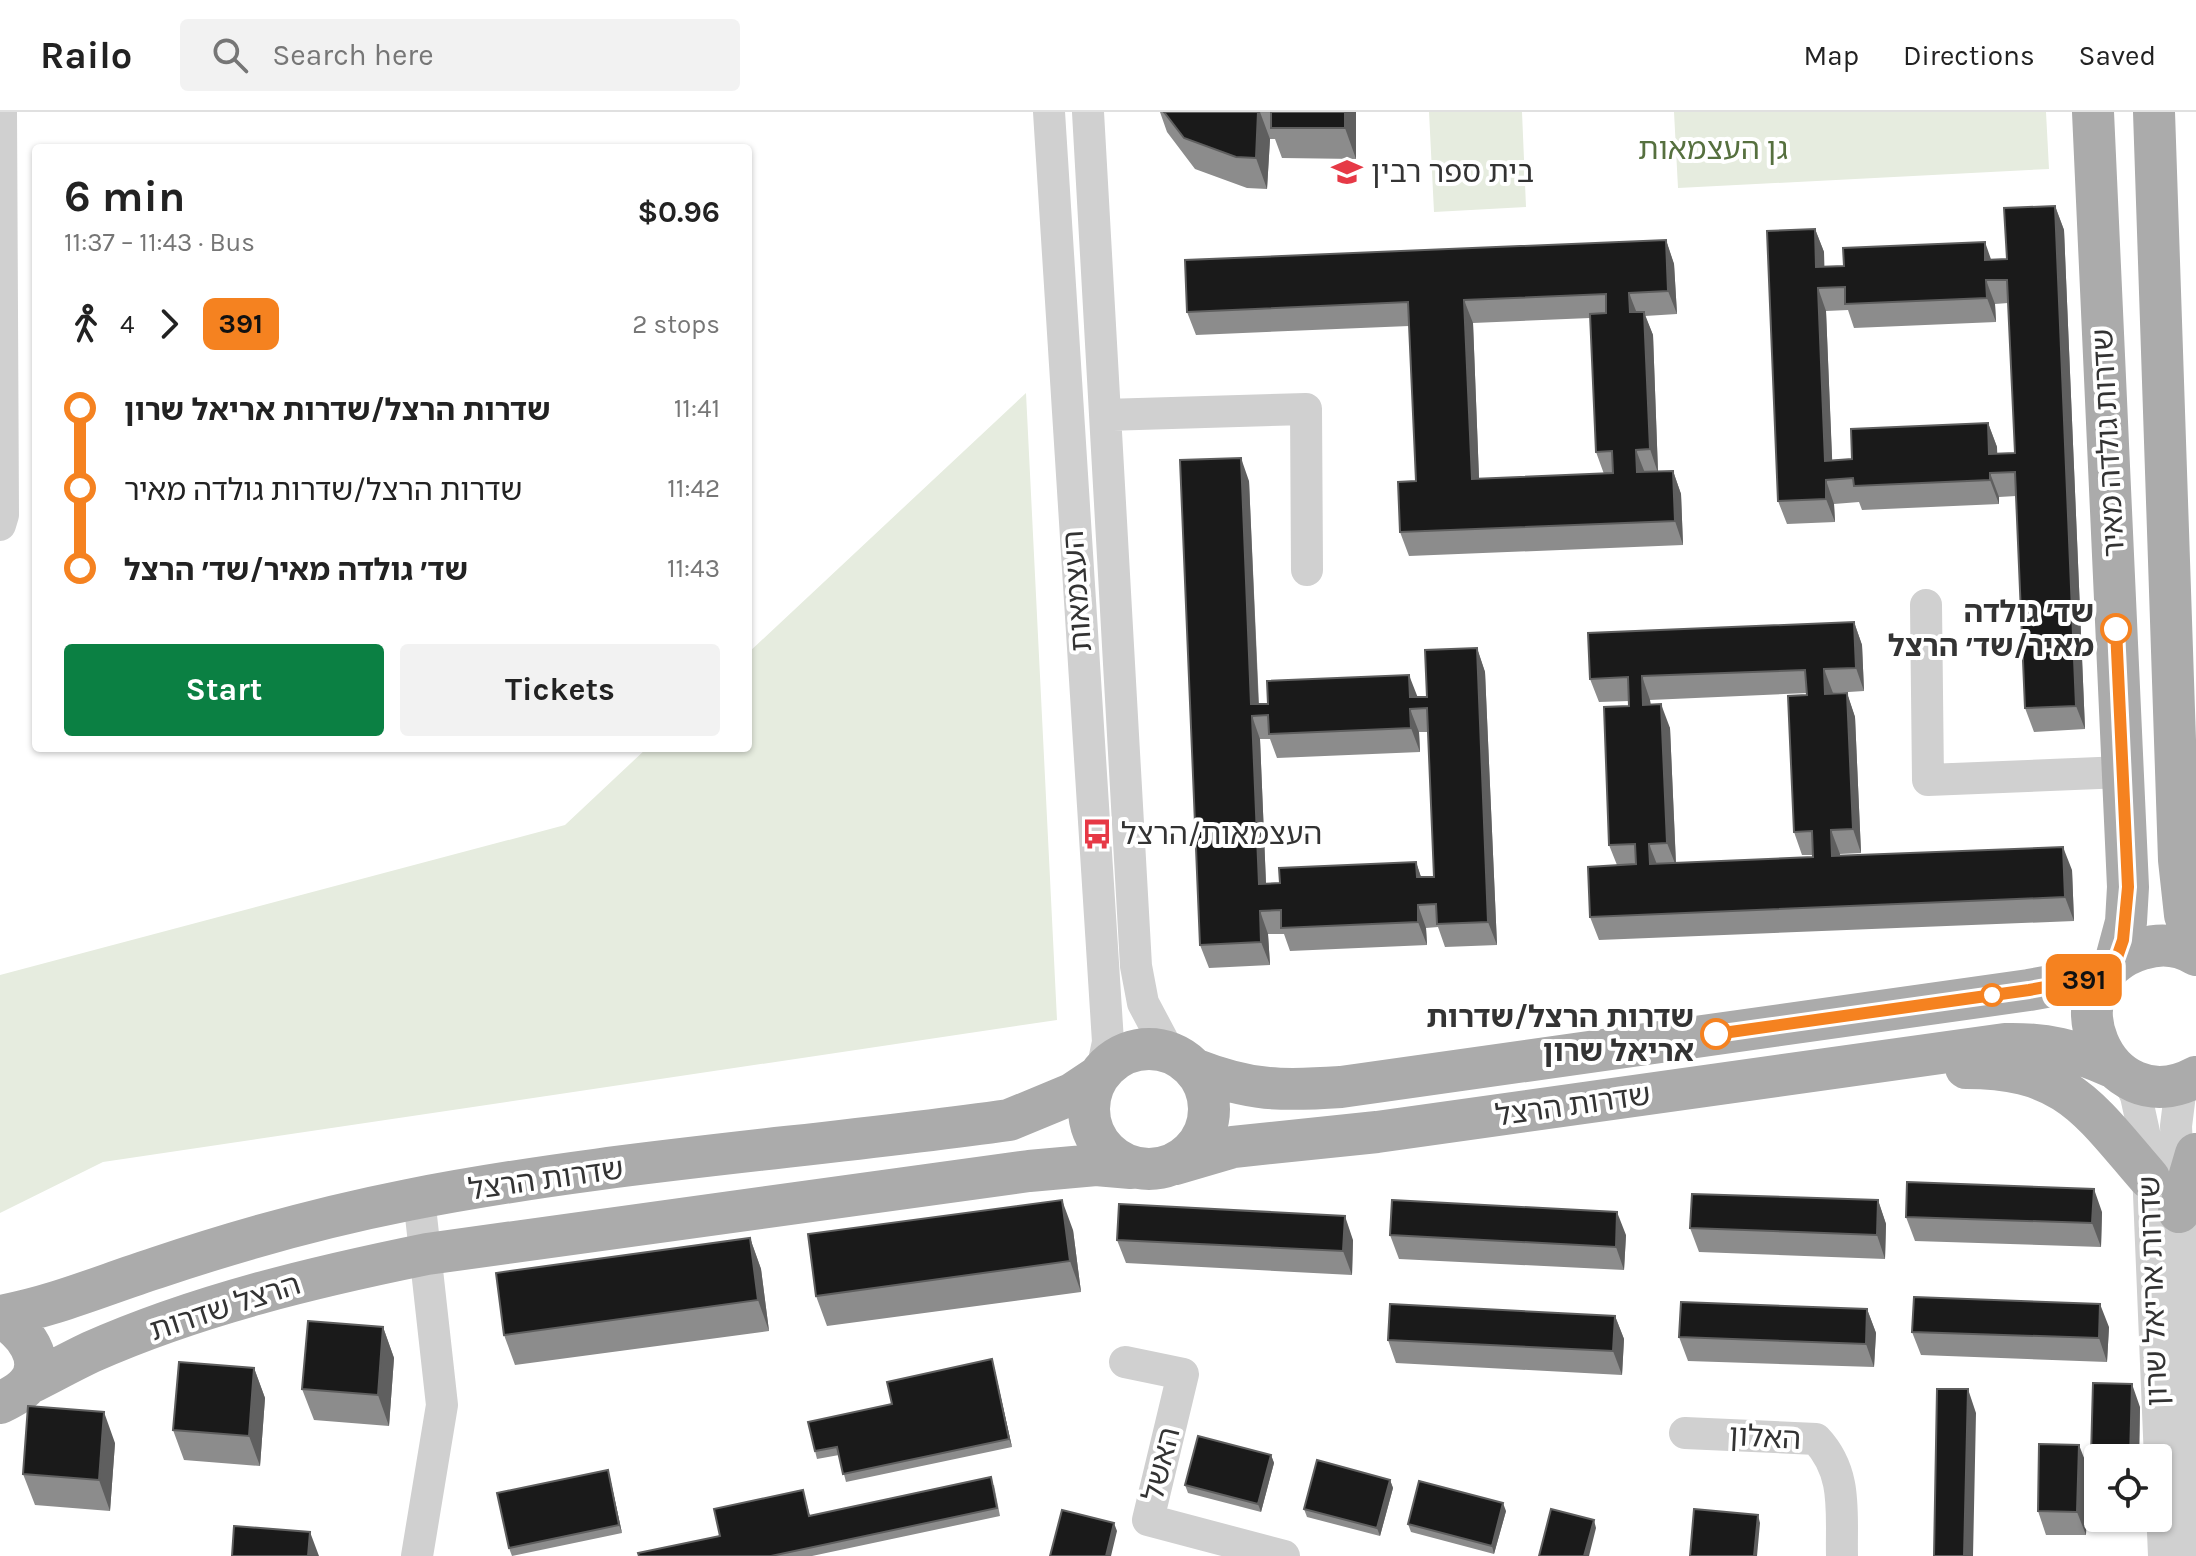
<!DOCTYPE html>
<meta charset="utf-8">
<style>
body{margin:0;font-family:Karla,"Noto Sans Hebrew",sans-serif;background:#f2f2f2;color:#222;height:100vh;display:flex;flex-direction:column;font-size:30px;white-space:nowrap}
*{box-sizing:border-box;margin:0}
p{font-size:26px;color:#767676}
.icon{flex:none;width:44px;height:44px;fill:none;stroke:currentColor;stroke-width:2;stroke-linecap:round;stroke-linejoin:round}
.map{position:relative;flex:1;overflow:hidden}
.details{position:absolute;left:32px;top:32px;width:720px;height:608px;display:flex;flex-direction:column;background:#fff;border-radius:8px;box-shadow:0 2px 6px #0004}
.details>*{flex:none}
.badge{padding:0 16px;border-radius:12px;font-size:28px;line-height:52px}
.fabs{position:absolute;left:2084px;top:1332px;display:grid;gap:16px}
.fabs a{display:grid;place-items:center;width:88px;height:88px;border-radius:8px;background:#fff;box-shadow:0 2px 6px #0004;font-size:40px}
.map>.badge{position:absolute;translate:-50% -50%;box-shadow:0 0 0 4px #fff}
.legs{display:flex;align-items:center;gap:12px;height:88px;padding:0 32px;font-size:26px}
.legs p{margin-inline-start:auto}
.head{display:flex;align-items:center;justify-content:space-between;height:136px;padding:0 32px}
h1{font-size:44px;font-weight:700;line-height:60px}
.button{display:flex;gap:16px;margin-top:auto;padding:16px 32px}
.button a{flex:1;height:92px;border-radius:8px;background:#0b8043;color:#fff;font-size:32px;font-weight:700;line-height:92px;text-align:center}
.button a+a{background:#f2f2f2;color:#222}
ul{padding:0 32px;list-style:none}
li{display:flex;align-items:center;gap:28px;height:80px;font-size:30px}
li i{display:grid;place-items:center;width:12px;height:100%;margin:0 10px;background:currentColor}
li i::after{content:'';width:20px;height:20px;margin:-10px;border:6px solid;border-radius:50%;background:#fff}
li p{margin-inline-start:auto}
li:first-child i{background:linear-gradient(#0000 50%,currentColor 0)}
li:last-child i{background:linear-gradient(currentColor 50%,#0000 0)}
header{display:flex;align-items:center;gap:48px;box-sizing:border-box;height:112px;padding:0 40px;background:#fff;border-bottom:2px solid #e0e0e0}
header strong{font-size:38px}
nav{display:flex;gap:44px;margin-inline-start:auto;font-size:28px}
.search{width:560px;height:72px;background:#f2f2f2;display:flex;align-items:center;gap:20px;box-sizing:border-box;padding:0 28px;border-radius:8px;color:#767676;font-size:30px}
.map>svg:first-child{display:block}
.green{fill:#e6ecdf}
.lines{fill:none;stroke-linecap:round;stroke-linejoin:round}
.minor{stroke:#d0d0d0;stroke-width:32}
.major{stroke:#ababab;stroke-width:42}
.wall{fill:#8c8c8c;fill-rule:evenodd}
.shaded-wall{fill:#5f5f5f}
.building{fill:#1a1a1a;stroke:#5f5f5f;stroke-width:2;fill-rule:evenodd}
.line-1-casing{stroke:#fff;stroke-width:18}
.line-1{stroke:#f58220;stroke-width:12}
.stop-1-dot{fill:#fff;stroke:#f58220;stroke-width:4}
.labels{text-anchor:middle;stroke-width:8;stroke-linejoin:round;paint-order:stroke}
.park-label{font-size:30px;fill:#56703f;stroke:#fff}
.poi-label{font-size:30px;fill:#333;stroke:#fff;text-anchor:start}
.street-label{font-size:30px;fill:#333;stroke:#fff}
.stop-label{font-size:30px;font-weight:bold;fill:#333;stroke:#fff;text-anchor:end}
</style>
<header>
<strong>Railo</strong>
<div class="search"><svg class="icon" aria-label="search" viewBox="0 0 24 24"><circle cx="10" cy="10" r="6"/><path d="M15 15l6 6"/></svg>Search here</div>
<nav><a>Map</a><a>Directions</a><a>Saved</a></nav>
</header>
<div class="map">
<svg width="2196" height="1444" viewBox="0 0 2196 1444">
<rect width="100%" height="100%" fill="#fff"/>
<path class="green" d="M1429 0H1522L1526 95 1434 100Z
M1674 0H2046L2049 57 1678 76Z
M1026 281 1057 908 103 1050 0 1101V863L565 713 647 636H748V541Z"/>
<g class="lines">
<path class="minor" d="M1049 0 1108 930 1102 958
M1088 0 1136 854 1143 891 1169 940
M1105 303 1306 297 1307 458
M0 413 3 403 1 0
M1926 493 1928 668 2123 660
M2127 965 2136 984 2147 1034 2164 1444
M2187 970 2180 982 2176 1014 2196 1444
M1125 1250 1183 1262 1148 1408 1284 1444
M1685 1321 1816 1327C1848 1361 1841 1400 1842 1444
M417 1444 442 1293 419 1086"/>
<path class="major" d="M2093 0 2128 775 2126 810 2115 851
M2154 0 2179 748 2185 803 2196 832
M2196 843C2180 833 2160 831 2142 837 2044 867 2105 1014 2196 965
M1089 997a60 60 0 1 1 120 0a60 60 0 1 1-120 0Z
M1966 956C2067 956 2089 997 2149 1066
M1194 957C1250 979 1281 979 1341 975L2029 878 2084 868 2106 860
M1175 1052 1233 1035 1377 1020 2005 932C2046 931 2075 938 2112 955
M2179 1100 2196 1042
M0 1204C55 1194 103 1173 156 1156 239 1128 322 1105 408 1088 606 1049 809 1036 1009 1008L1072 982 1096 966
M0 1206C23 1215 49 1250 27 1273 20 1281 10 1286 0 1291
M30 1271C50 1261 70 1250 91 1240 197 1193 314 1165 427 1142L1029 1059 1096 1053 1131 1056"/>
</g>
<path class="wall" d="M1160 0H1356V47L1282 46 1275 27H1270L1267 77 1247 76 1195 57 1167 20Z
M2055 94 2064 118 2085 617 2034 620 2025 596 2016 384 1999 385V392L1862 398 1859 390 1834 392 1835 410 1787 412 1778 389 1815 117 1824 140V155L2007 147ZM2008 191 2015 341 1997 342V335L1988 311 1852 347 1832 348 1826 199 1848 198 1854 216 1996 210 1995 192Z
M1666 128 1674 152 1677 202 1645 204 1653 223 1658 359H1673L1681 382 1683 433 1409 444 1400 420 1416 369 1409 214 1196 223 1187 200ZM1590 206 1596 340 1604 362 1479 367 1473 211Z
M1249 369 1259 592 1427 585 1477 536 1485 560 1497 833 1445 835 1438 815 1426 816 1427 833 1290 839 1284 822H1268L1270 853 1209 856 1200 833ZM1419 620H1428L1434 765H1421L1416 750 1280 771 1266 772 1260 627H1270L1277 646 1420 640Z
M1854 510 1862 533 1864 579 1833 581V582L1847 581 1855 605 1861 741 1840 742V744L2072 758 2074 809 1599 828 1590 805 1617 753 1609 733 1629 594V589L1599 590 1590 567ZM1807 581 1794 720 1802 743H1813V745L1676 751 1670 616 1651 593 1650 588Z
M1878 1088 1886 1112 1885 1147 1699 1140 1690 1116Z
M2102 1100 2101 1135 1915 1129 1906 1105Z
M1073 1118 1081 1180 827 1214 816 1184Z
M1390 1123H1626L1624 1158 1399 1147Z
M750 1126 761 1157 769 1219 515 1253 504 1223Z
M1117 1128H1353L1352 1163 1126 1151Z
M1867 1197 1876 1221 1874 1255 1688 1249 1679 1225Z
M1615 1204 1624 1227 1622 1263 1396 1251 1388 1228Z
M383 1215 394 1246 389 1314 314 1308 302 1277Z
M2109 1215 2107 1250 1921 1243 1912 1220Z
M994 1255 1012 1335 846 1370 839 1343 817 1347 815 1339 892 1292Z
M254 1256 265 1286 260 1354 184 1348 173 1318Z
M2140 1295 2139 1346H2098V1364L2091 1344Z
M115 1331 110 1399 35 1393 23 1362Z
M1271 1343 1274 1351 1261 1400 1188 1381 1185 1373Z
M2088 1356 2086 1423H2046L2038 1399Z
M610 1366 622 1421 512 1444 509 1436Z
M1390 1368 1393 1376 1380 1424 1307 1405 1304 1397Z
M994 1373 1000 1404 812 1444H639L720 1424 803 1378 810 1404Z
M1506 1399 1494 1442 1411 1420 1408 1412Z"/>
<path class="shaded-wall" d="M1258 0H1260L1270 27 1267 77 1256 46Z
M1345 0H1356V47L1345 16Z
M2055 94 2064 118 2085 617 2076 594Z
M1815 117 1824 140 1825 175 1816 155Z
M1666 128 1674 152 1677 202 1668 179Z
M1985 130 1993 153 1985 148Z
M1986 168 1995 192 1996 210 1987 186Z
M1818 176 1826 199 1833 368 1825 349Z
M1629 181 1638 204 1630 200Z
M1464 188 1473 211 1480 391 1472 367Z
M1644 200 1653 223 1658 361 1650 337Z
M1988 311 1997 335 1998 361 1989 342Z
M1636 338 1645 361 1637 360Z
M1241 346 1249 369 1259 603 1251 592Z
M1673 359 1681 382 1683 433 1675 409Z
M1990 361 1999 385V392L1990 368Z
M1826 368 1834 392 1835 410 1826 387Z
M1854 510 1862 533 1864 579 1856 556Z
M1477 536 1485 560 1497 833 1488 810Z
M1824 557 1833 581 1834 606 1825 582Z
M1409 563 1418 586 1410 585Z
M1642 564 1650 588 1652 617 1643 593Z
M1847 581 1855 605 1861 741 1853 717Z
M1661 592 1670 616 1676 754 1667 731Z
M1410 597 1419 620 1420 640 1411 616Z
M1252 604 1260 627 1267 796 1259 772Z
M1831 718 1840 742 1841 768 1832 744Z
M1649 732 1658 755 1650 752Z
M2063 735 2072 758 2074 809 2065 785Z
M1416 750 1424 774 1417 765Z
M1418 793 1426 816 1427 833 1418 810Z
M1260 799 1268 822 1270 853 1261 830Z
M2094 1077 2102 1100 2101 1135 2092 1111Z
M1062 1088 1073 1118 1081 1180 1070 1149Z
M1878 1088 1886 1112 1885 1147 1877 1123Z
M1617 1100 1626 1123 1624 1158 1616 1135Z
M1345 1104 1353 1128 1352 1163 1343 1139Z
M750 1126 761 1157 769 1219 758 1188Z
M2100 1192 2109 1215 2107 1250 2099 1226Z
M1867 1197 1876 1221 1874 1255 1866 1232Z
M1615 1204 1624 1227 1622 1263 1613 1239Z
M383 1215 394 1246 389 1314 378 1283Z
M992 1247 994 1255 1012 1335 1009 1327Z
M254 1256 265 1286 260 1354 249 1324Z
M2132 1272 2140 1295 2139 1346H2130Z
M1968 1277 1976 1301 1973 1444H1964Z
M104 1300 115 1331 110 1399 99 1368Z
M2079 1333 2088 1356 2086 1423 2077 1400Z
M1271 1343 1274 1351 1261 1400 1258 1392Z
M608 1358 610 1366 622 1421 619 1413Z
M1390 1368 1393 1376 1380 1424 1377 1416Z
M1503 1391 1506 1399 1494 1442 1492 1434Z
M1758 1403 1760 1411 1757 1444H1754Z
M1594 1408 1596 1416 1589 1444H1584Z
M1114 1411 1117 1419 1111 1444H1106Z
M310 1420 319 1444H308Z"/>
<path class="building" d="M1164 0H1258L1256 46 1236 45 1184 26Z
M1271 0H1345V16H1271Z
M2055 94 2076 594 2025 596 2015 360 1990 361V368L1854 374 1853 366 1826 368V387L1778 389 1767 119 1815 117 1816 155 1844 154 1843 136 1985 130V148L2007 147 2004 96ZM1986 168H2007L2015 341 1989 342 1988 311 1851 317 1852 347 1825 349 1818 176 1845 175V192L1987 186Z
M1666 128 1668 179 1629 181 1630 200H1644L1650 337 1636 338 1637 360 1673 359 1675 409 1400 420 1398 370 1416 369 1408 190 1187 200 1185 148ZM1606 182V201L1590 202 1596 340 1612 339 1613 361 1472 367 1464 188Z
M1241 346 1251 592H1268L1267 569 1409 563 1410 585H1427L1425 538 1477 536 1488 810 1437 812 1436 792 1418 793V810L1281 816V798L1260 799 1261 830 1200 833 1180 348ZM1427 596 1434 765H1417L1416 750 1279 756 1280 771 1259 772 1252 604 1268 603 1269 622 1411 616 1410 597Z
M1854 510 1856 556 1824 557 1825 582 1847 581 1853 717 1831 718 1832 744 2063 735 2065 785 1590 805 1588 755 1636 752 1635 732 1609 733 1604 595 1629 594 1628 565 1590 567 1588 521ZM1805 558 1807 583 1788 584 1794 720 1812 719 1813 745 1650 752 1649 732 1667 731 1661 592 1643 593 1642 564Z
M1907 1070 2094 1077 2092 1111 1906 1105Z
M1692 1082 1878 1088 1877 1123 1690 1116Z
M1062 1088 1070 1149 816 1184 808 1122Z
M1392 1088 1617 1100 1616 1135 1390 1123Z
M1119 1092 1345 1104 1343 1139 1117 1128Z
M750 1126 758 1188 504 1223 496 1161Z
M1914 1185 2100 1192 2099 1226 1912 1220Z
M1681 1190 1867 1197 1866 1232 1679 1225Z
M1390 1192 1615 1204 1613 1239 1388 1228Z
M308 1209 383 1215 378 1283 302 1277Z
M992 1247 1009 1327 843 1362 837 1335 815 1339 808 1310 892 1292 887 1270Z
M179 1250 254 1256 249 1324 173 1318Z
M2093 1271 2132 1272 2130 1345 2091 1344Z
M1937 1277H1968L1964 1444H1934Z
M28 1294 104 1300 99 1368 23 1362Z
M1198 1324 1271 1343 1258 1392 1185 1373Z
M2039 1332 2079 1333 2077 1400 2038 1399Z
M1317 1348 1390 1368 1377 1416 1304 1397Z
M608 1358 619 1413 509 1436 497 1381Z
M991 1365 997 1396 771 1444H639L638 1441 720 1424 714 1397 803 1378 809 1404Z
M1419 1369 1503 1391 1492 1434 1408 1412Z
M1551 1397 1594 1408 1584 1444H1539Z
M1694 1397 1758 1403 1754 1444H1690Z
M1062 1398 1114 1411 1106 1444H1050Z
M234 1414 310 1420 308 1444H232Z"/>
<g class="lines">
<g class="line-1-casing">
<path id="line-1" d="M1716 922 2029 878 2084 868 2106 860 2115 851 2123 828 2128 775 2116 517"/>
</g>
<use href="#line-1" class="line-1"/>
</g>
<defs>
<g id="school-bare" transform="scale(2.4)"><path d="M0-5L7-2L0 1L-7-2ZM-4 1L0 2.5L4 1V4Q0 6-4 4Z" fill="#e63946" stroke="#fff" stroke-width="2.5" paint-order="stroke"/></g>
<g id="bus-bare" transform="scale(2.4)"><path d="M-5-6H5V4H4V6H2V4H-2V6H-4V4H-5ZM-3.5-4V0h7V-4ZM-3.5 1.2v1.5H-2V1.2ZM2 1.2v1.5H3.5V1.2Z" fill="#e63946" stroke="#fff" stroke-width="2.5" paint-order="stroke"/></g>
</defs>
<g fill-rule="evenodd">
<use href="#school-bare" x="1347" y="60"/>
<use href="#bus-bare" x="1097" y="722"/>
</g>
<g class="stop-1-dot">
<circle cx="2116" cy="517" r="14"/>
<circle cx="1992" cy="883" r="10"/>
<circle cx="1716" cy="922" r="14"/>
</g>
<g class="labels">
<g class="park-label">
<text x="1713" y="47">גן העצמאות</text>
</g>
<g class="poi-label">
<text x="1371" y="70">בית ספר רבין</text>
<text x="1121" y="732">העצמאות/הרצל</text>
</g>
<g class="street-label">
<text transform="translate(2108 331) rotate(-93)" y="10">שדרות גולדה מאיר</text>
<text transform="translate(1077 479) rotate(-94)" y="10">העצמאות</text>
<text transform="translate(1573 993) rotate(-8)" y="10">שדרות הרצל</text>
<text transform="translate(546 1067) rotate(-8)" y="10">שדרות הרצל</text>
<text transform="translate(2153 1179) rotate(-92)" y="10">שדרות אריאל שרון</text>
<text transform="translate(225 1195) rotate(-18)" y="10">הרצל שדרות</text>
<text transform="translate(1765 1325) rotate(3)" y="10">האלון</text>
<text transform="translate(1161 1352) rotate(-76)" y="10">האשל</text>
</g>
<g class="stop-label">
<text x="2094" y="510">שד׳ גולדה<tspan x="2094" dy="34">מאיר/שד׳ הרצל</tspan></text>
<text x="1694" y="915">שדרות הרצל/שדרות<tspan x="1694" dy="34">אריאל שרון</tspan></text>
</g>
</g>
</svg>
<div class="fabs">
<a><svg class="icon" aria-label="locate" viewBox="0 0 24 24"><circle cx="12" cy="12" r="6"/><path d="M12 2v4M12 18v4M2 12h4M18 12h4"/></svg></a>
</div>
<b class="badge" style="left:2084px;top:868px;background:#f58220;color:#111">391</b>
<section class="details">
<div class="head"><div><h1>6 min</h1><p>11:37 – 11:43 · Bus</p></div><b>$0.96</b></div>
<div class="legs"><svg class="icon" aria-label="walk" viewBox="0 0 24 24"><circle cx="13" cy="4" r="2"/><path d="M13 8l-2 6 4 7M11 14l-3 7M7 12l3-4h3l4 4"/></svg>4<svg class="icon" aria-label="forward" viewBox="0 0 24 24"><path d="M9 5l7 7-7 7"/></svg><b class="badge" style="background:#f58220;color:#111">391</b><p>2 stops</p></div>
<ul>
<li><i style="color:#f58220"></i><b>שדרות הרצל/שדרות אריאל שרון</b><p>11:41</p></li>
<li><i style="color:#f58220"></i><span>שדרות הרצל/שדרות גולדה מאיר</span><p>11:42</p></li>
<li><i style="color:#f58220"></i><b>שד׳ גולדה מאיר/שד׳ הרצל</b><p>11:43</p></li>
</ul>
<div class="button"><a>Start</a><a>Tickets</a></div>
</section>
</div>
